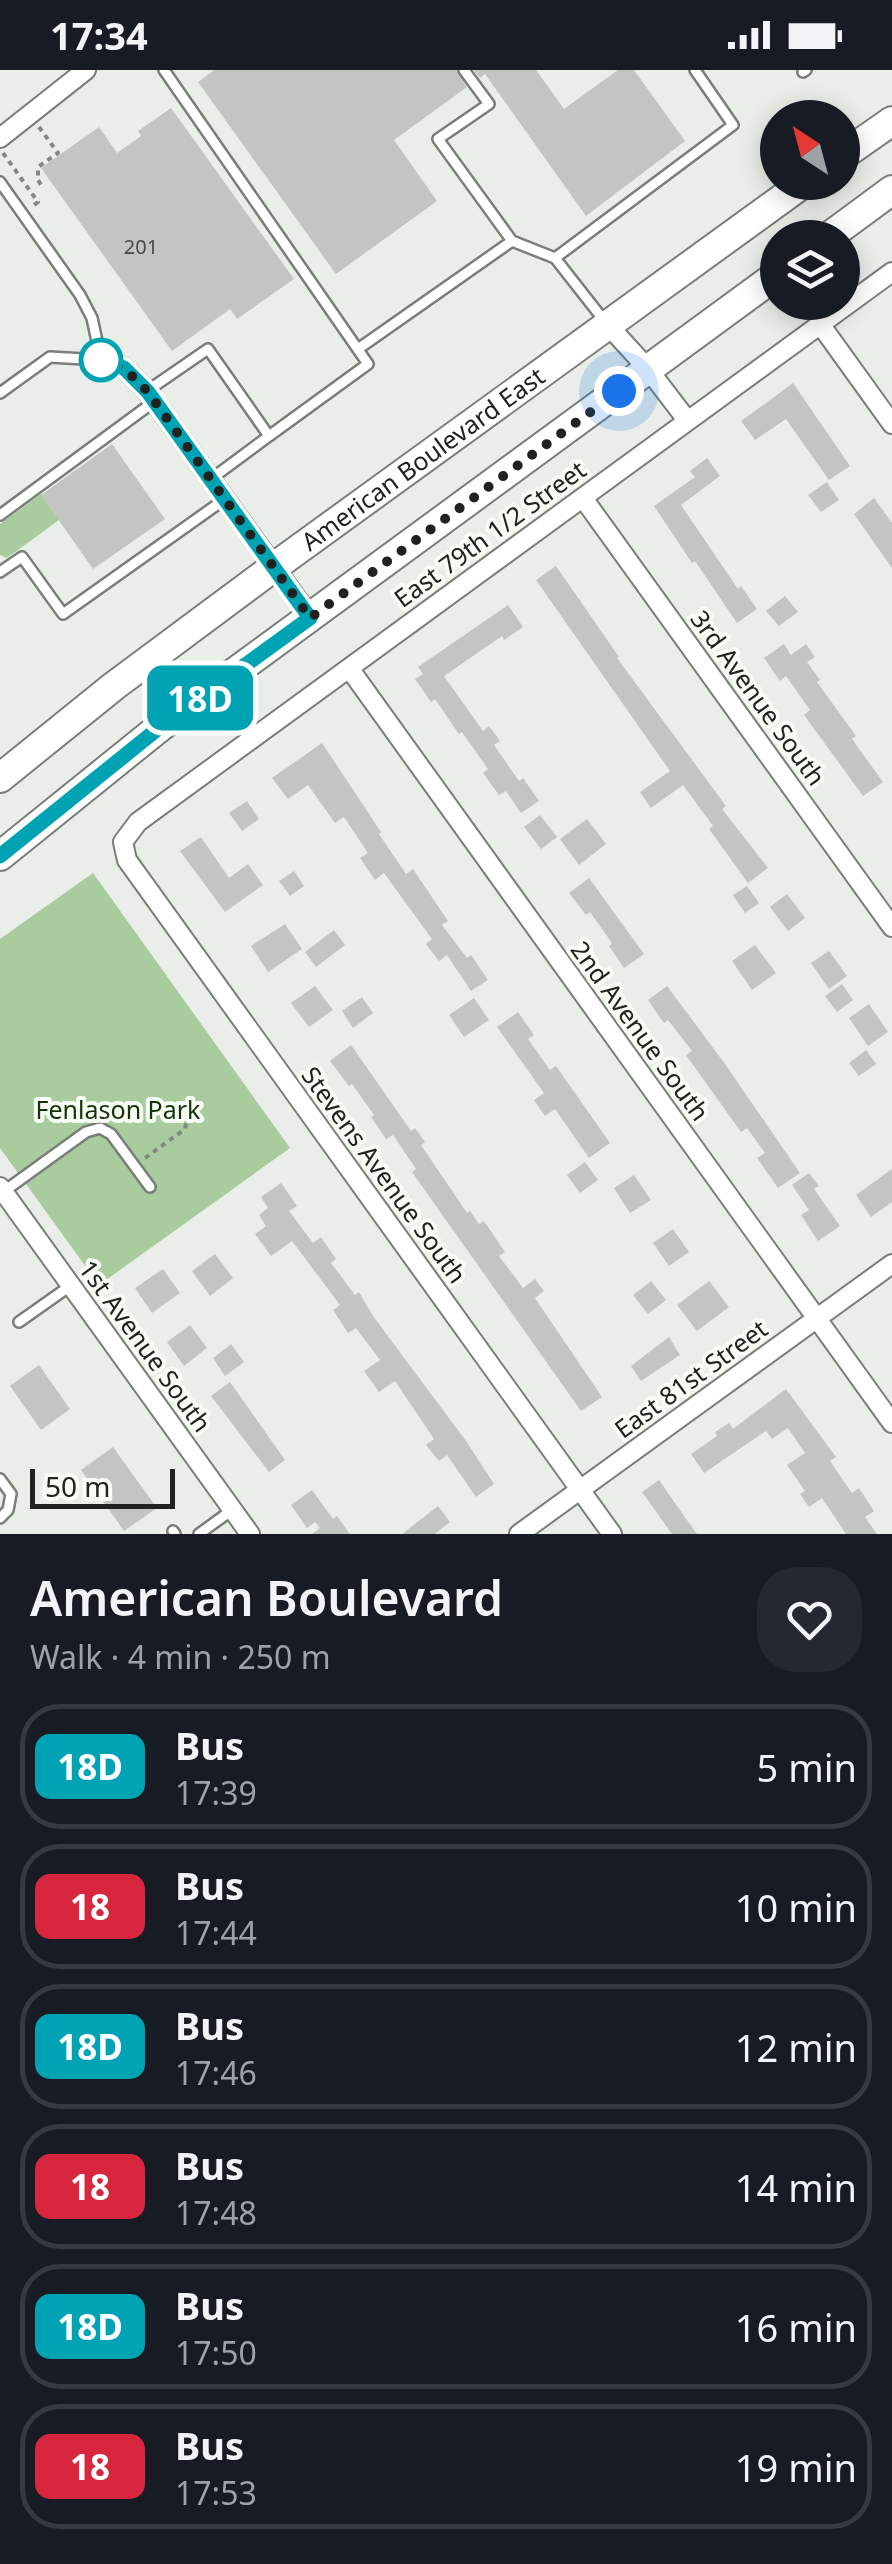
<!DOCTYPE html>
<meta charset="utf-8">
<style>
body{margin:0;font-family:"Noto Sans",sans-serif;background:#242831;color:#f1f3f6;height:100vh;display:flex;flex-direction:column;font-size:38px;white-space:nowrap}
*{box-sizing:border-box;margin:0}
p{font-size:32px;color:#9ea1a6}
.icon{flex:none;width:55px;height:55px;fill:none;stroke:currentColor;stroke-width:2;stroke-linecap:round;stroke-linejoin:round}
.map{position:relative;height:1464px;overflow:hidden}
.details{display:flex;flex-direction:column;background:#171b24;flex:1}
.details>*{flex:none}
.badge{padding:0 20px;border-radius:15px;font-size:35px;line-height:65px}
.needle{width:65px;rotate:324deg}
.controls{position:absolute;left:760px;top:30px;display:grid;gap:20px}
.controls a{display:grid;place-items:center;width:100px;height:100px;border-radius:50%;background:#171b24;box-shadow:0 5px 25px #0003;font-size:50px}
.scale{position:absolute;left:30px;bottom:25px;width:145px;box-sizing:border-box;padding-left:10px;border:5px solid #20221f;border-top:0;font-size:28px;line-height:35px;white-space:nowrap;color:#20221f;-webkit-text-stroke:8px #f7fcf5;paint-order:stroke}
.you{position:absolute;width:50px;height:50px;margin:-25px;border:8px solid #fff;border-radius:50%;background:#1a73e8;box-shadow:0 0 0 15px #1a73e833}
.map>.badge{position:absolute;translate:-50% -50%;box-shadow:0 0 0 5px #fff}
.round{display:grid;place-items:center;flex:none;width:105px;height:105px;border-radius:40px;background:#242831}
.head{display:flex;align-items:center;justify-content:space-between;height:170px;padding:0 30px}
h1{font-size:48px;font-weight:600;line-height:75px}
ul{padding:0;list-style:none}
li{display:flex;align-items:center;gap:30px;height:125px;margin:0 20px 15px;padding:0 10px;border:5px solid #363941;border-radius:40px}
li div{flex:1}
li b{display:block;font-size:38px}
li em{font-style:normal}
li .badge{min-width:110px;font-weight:700;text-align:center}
.status{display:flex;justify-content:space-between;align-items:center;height:70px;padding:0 50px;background:#171b24;direction:ltr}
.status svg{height:28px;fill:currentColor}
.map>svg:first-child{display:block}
.green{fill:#a9cc9f}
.building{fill:#c1c6c0}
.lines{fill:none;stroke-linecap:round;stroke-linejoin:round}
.service-casing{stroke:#797e78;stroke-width:14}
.minor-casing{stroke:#797e78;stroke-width:22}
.secondary-casing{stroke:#797e78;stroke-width:32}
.path{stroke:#848883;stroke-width:4;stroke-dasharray:5 5;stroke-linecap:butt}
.service{stroke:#fff;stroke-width:9}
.minor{stroke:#fff;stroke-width:18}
.secondary{stroke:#fff;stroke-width:28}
.line-casing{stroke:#fff;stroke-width:22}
.line{stroke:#00a3b4;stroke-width:15}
.walk{stroke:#20221f;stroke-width:10;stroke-dasharray:0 18}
.stop-dot{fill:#fff;stroke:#00a3b4;stroke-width:5}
.labels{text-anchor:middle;stroke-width:8;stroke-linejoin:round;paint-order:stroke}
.number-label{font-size:20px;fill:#484b47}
.street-label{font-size:25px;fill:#20221f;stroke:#f7fcf5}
.park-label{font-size:25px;fill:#123407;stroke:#f7fcf5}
</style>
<div class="status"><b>17:34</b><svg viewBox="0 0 49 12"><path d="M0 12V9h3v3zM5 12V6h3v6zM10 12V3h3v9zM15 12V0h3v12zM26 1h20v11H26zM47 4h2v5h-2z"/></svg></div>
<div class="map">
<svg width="892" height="1464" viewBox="0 0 892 1464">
<rect width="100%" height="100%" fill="#e9efe8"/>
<path class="green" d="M41 424 59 450 7 488 0 485V454Z
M93 803 290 1078 99 1215 0 1078V869Z"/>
<path class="building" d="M214 0H456L467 17 394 70 437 131 336 204 198 12Z
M474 0H536L564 39 618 0H634L685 71 586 146 485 4 480 8Z
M171 38 294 209 237 249 230 239 172 281 41 98 99 57 117 83 141 66 138 61Z
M793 313 850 396 829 410 786 349 755 370 741 351Z
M112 374 165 449 93 499 41 425Z
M707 388 720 406 681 435 738 519 741 516 757 539 737 553 695 491 692 493 654 436 695 407 690 401Z
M827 412 839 430 821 442 808 425Z
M874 428 892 453V498L854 444Z
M556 496 619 587 617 588 726 736 722 739 768 798 748 813 709 759 713 756 683 715 651 738 640 722 670 701 536 510Z
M785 526 798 542 779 556 766 541Z
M508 535 523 557 504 570 502 566 444 606 483 661 489 656 500 671 494 675 519 711 523 708 539 731 521 743 506 721 499 725 483 703 488 699 462 662 459 664 435 629 431 632 415 609 423 604 418 597Z
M784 574 791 585 806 574 815 587 807 592 820 610 817 612 856 666 852 669 883 712 863 726 804 645 810 640 786 606 780 611 764 588Z
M322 673 381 762 379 764 406 804 413 799 448 851 442 855 467 888 471 885 488 910 471 921 447 885 439 891 426 874 432 869 384 803 375 810 360 788 368 783 344 747 335 753 308 715 288 729 272 708Z
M247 731 259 749 242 761 229 743Z
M540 745 557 767 541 779 524 757Z
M587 749 606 774 579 795 560 769Z
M201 767 229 808 248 794 263 815 225 842 180 781Z
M294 801 304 816 290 826 279 811Z
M589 808 644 884 624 898 609 876 612 873 590 842 586 845 569 823Z
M747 816 759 833 745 843 733 825Z
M787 824 805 848 788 861 770 837Z
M285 854 302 879 268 902 251 876Z
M334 860 345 875 316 897 305 882Z
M755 875 776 903 752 920 732 891Z
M829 881 847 906 829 919 811 893Z
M842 914 853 930 837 942 825 926Z
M315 916 333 940 309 957 291 933Z
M667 916 725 994 800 1103 778 1118 757 1088 765 1083 747 1058 741 1062 686 985 692 981 668 950 664 953 648 930Z
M362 927 373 943 353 958 342 941Z
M474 928 489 950 464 967 449 945Z
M869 934 888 962 868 976 849 948Z
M518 942 534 965 528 969 550 1000 556 996 610 1073 589 1088 555 1039 545 1046 534 1030 544 1023 497 957Z
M351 975 411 1061 415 1058 425 1072 421 1075 467 1143 470 1141 479 1154 484 1151 505 1182 499 1186 523 1218 535 1209 544 1221 535 1228 602 1327 581 1341 412 1102 416 1099 393 1065 386 1069 371 1047 374 1045 352 1014 349 1016 330 991Z
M866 980 876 994 859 1006 849 993Z
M585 1092 598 1110 580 1123 567 1105Z
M892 1099V1132L871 1147 856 1125Z
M809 1103 819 1116 814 1119 840 1156 818 1171 801 1145 809 1140 792 1115Z
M634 1105 651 1130 630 1143 614 1118Z
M281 1113 297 1136 289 1141 313 1173 321 1167 336 1189 331 1193 355 1225 359 1222 373 1246 466 1371 494 1414 476 1427 447 1385 439 1391 426 1375 434 1369 395 1311 379 1322 364 1301 380 1290 356 1258 348 1263 333 1240 340 1235 292 1171 271 1186 255 1164 266 1156 259 1145 268 1138 261 1127Z
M673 1159 689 1182 669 1196 653 1173Z
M215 1184 233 1208 210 1226 192 1201Z
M163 1199 180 1223 152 1243 135 1218Z
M651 1211 666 1230 648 1244 633 1225Z
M709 1211 729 1237 697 1261 677 1235Z
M190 1255 207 1278 184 1296 167 1272Z
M669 1267 680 1285 641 1311 631 1296Z
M231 1274 244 1292 225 1306 213 1288Z
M39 1295 70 1339 41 1360 10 1316Z
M230 1312 285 1390 269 1402 211 1326Z
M786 1319 836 1387 830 1391 852 1423 859 1418 874 1441 865 1447 877 1464H846L822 1428 809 1437 800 1424 805 1421 787 1395 805 1383 788 1358 772 1369 766 1361 704 1403 691 1384 717 1366 715 1362 729 1353 733 1359Z
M113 1377 157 1438 124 1461 81 1400Z
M659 1410 677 1436 697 1464H672L642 1422Z
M312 1420 333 1449 337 1446 350 1464H312L320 1458 315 1452 307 1458 291 1435Z
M438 1436 450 1452 435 1464H402Z"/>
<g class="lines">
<g class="service-casing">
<path id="service" d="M164 0 368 294 269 366
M803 2 806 0
M0 112 80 225 92 248 101 290 50 287 0 323
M512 171 555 188
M606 253 555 188 733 55 695 0
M358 279 512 171 438 69 489 34 464 0
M147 321 208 279 269 366 211 409
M0 445 155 331
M0 502 22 487 63 544 225 429
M3 1122 86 1062 100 1058 111 1064 150 1117
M19 1252 70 1216
M0 1409 11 1424 8 1440 0 1448
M173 1461 175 1464
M199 1464 232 1440"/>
</g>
<g class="minor-casing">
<path id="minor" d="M0 68 86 0
M607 254 648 299 687 350
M820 254 892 354
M101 290 124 298 147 321 311 548
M583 428 892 857
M349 598 892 1353
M0 1117 250 1464
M519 1464 892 1194
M612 1464 127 790 123 772 138 752 892 202"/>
</g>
<g class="secondary-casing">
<g id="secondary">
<path d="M842 86 892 51"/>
<path d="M827 168 892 120"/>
<path id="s1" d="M0 708 114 616 274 497 805 112"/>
<path d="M0 786 160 657 778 204"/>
</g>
</g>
<path class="path" d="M39 57 58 83 38 97V110L41 115
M3 83 38 132 34 135
M145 1088 185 1059 189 1041"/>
<use href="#service" class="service"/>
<use href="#minor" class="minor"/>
<use href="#secondary" class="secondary"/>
</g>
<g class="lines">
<g class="line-casing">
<path id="line" d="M0 786 160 657 310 548 148 322 124 298 101 290"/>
</g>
<use href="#line" class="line"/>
<path class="walk" d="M101 290 124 298 148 322 310 548 619 321"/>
</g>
<circle class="stop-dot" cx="101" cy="290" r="20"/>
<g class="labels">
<g class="number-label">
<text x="141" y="184">201</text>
</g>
<g class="street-label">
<text dy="9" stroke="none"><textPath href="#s1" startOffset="530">American Boulevard East</textPath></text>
<text transform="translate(490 464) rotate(-36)" y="9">East 79th 1/2 Street</text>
<text transform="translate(758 628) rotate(54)" y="9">3rd Avenue South</text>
<text transform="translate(640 961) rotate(54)" y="9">2nd Avenue South</text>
<text transform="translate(384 1105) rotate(54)" y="9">Stevens Avenue South</text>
<text transform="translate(145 1276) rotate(54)" y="9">1st Avenue South</text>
<text transform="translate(691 1309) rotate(-36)" y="9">East 81st Street</text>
</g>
<g class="park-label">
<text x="118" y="1049">Fenlason Park</text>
</g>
</g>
</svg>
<div class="controls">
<a><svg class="needle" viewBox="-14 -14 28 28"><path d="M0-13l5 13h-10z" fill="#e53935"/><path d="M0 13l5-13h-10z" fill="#9ea1a6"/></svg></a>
<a><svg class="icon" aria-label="layers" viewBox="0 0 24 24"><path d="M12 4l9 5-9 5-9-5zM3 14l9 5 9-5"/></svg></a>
</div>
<div class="scale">50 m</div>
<div class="you" style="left:619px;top:321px"></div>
<b class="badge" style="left:200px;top:628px;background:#00a3b4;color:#fff">18D</b>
</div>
<section class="details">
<div class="head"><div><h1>American Boulevard</h1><p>Walk · 4 min · 250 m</p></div><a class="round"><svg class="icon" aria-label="heart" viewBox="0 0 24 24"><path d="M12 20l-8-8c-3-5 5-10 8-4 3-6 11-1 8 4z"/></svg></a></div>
<ul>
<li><span class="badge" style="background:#00a3b4;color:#fff">18D</span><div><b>Bus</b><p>17:39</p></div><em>5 min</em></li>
<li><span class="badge" style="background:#d7263d;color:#fff">18</span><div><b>Bus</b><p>17:44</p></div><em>10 min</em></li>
<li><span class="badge" style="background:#00a3b4;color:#fff">18D</span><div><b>Bus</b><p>17:46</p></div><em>12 min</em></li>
<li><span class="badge" style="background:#d7263d;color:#fff">18</span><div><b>Bus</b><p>17:48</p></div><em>14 min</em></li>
<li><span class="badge" style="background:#00a3b4;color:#fff">18D</span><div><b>Bus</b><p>17:50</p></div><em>16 min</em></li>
<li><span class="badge" style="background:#d7263d;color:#fff">18</span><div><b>Bus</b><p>17:53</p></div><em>19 min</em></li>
</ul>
</section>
